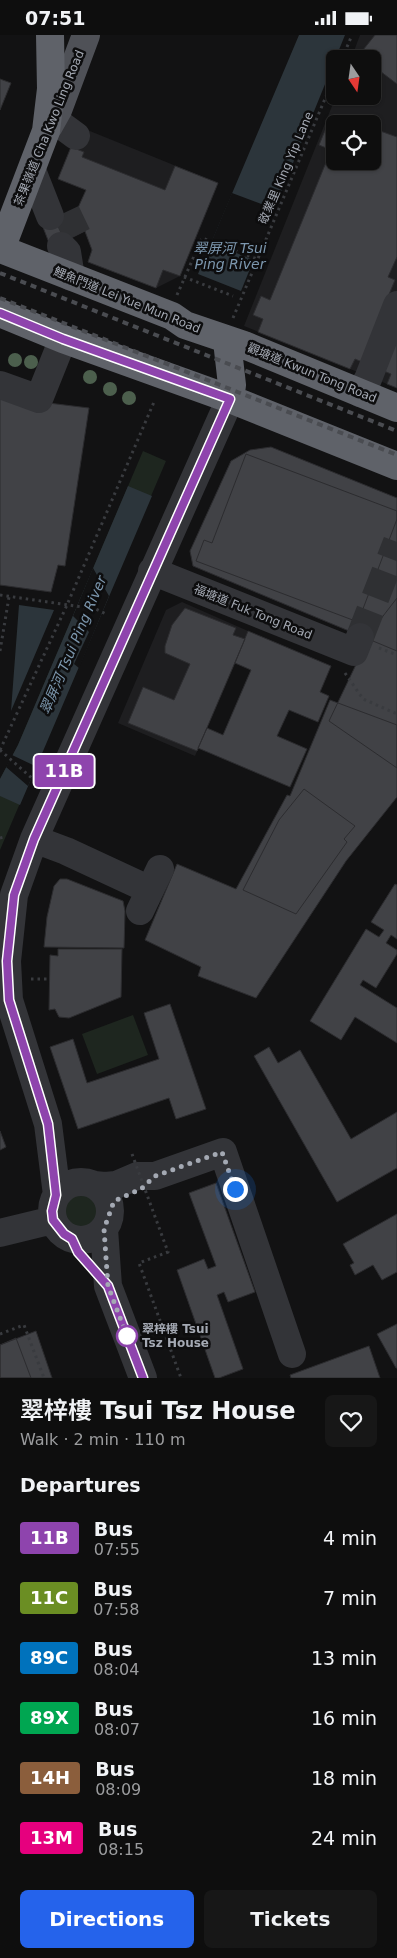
<!DOCTYPE html>
<meta charset="utf-8">
<style>
body{margin:0;font-family:"DejaVu Sans","Noto Sans TC",sans-serif;background:#171717;color:#f1f3f6;height:100vh;display:flex;flex-direction:column;font-size:19px;white-space:nowrap}
*{box-sizing:border-box;margin:0}
p{font-size:16px;color:#9b9c9e}
.icon{flex:none;width:28px;height:28px;fill:none;stroke:currentColor;stroke-width:2;stroke-linecap:round;stroke-linejoin:round}
.map{position:relative;height:1343px;overflow:hidden}
.sheet{display:flex;flex-direction:column;background:#0e0e0e;flex:1}
.sheet>*{flex:none}
.badge{padding:0 10px;border-radius:4px;font-size:18px;line-height:32px}
.needle{width:32px;rotate:167deg}
.controls{position:absolute;left:326px;top:15px;display:grid;gap:10px}
.controls a{display:grid;place-items:center;width:55px;height:55px;border-radius:8px;background:#0e0e0e;box-shadow:0 1px 4px #0004,0 0 0 1px #2e2e2e;font-size:25px}
.you{position:absolute;width:25px;height:25px;margin:-12px;border:4px solid #fff;border-radius:50%;background:#1a73e8;box-shadow:0 0 0 8px #1a73e833}
.map>.badge{position:absolute;translate:-50% -50%;box-shadow:0 0 0 2px #fff}
h2{padding:0 20px;font-size:19px;line-height:45px}
.round{display:grid;place-items:center;flex:none;width:52px;height:52px;border-radius:8px;background:#171717}
.head{display:flex;align-items:center;justify-content:space-between;height:85px;padding:0 20px}
h1{font-size:24px;font-weight:600;line-height:38px}
.primary-button{display:flex;gap:10px;margin-top:auto;padding:10px 20px}
.primary-button a{flex:1;height:58px;border-radius:8px;background:#2563eb;color:#fff;font-size:20px;font-weight:600;line-height:58px;text-align:center}
.primary-button a+a{background:#171717;color:#f1f3f6}
ul{padding:0;list-style:none}
li{display:flex;align-items:center;gap:15px;height:60px;padding:0 20px}
li div{flex:1}
li b{display:block;font-size:19px}
li em{font-style:normal}
li .badge{min-width:55px;font-weight:700;text-align:center}
.status{display:flex;justify-content:space-between;align-items:center;height:35px;padding:0 25px;background:#0e0e0e;direction:ltr}
.status svg{height:14px;fill:currentColor}
.map>svg:first-child{display:block}
.built{fill:#1e1e20;fill-rule:evenodd}
.green{fill:#1e261f}
.water{fill:#2c353b}
.pier{fill:#121213}
.building{fill:#414246;stroke:#2c2c2f}
.lines{fill:none;stroke-linecap:round;stroke-linejoin:round}
.minor-tunnel{stroke:#2f3033;stroke-width:28;stroke-dasharray:28 14;stroke-linecap:butt}
.path{stroke:#393b3f;stroke-width:3;stroke-dasharray:2.5 4;stroke-linecap:butt}
.minor{stroke:#333438;stroke-width:28}
.major{stroke:#4f5157;stroke-width:28}
.highway{stroke:#5f6269;stroke-width:28}
.rail{stroke:#4a4c51;stroke-width:4;stroke-dasharray:6 5;stroke-linecap:butt}
.path-bridge{stroke:#393b3f;stroke-width:3;stroke-dasharray:2.5 4;stroke-linecap:butt}
.tree{fill:#4c5f4d}
.line-casing{stroke:#fff;stroke-width:11}
.line{stroke:#8e44ad;stroke-width:8}
.walk{stroke:#a4a9b3;stroke-width:5;stroke-dasharray:0 9}
.stop-dot{fill:#fff;stroke:#8e44ad;stroke-width:2.5}
.labels{text-anchor:middle;stroke-width:5;stroke-linejoin:round;paint-order:stroke}
.street-label{font-size:12px;fill:#a4a9b3;stroke:#0d0d0e}
.stop-label{font-size:12px;font-weight:bold;fill:#a4a9b3;stroke:#0d0d0e;text-anchor:start}
.water-label{font-size:14px;font-style:italic;fill:#7c97ae;stroke:#0d0d0e}
</style>
<div class="status"><b>07:51</b><svg viewBox="0 0 49 12"><path d="M0 12V9h3v3zM5 12V6h3v6zM10 12V3h3v9zM15 12V0h3v12zM26 1h20v11H26zM47 4h2v5h-2z"/></svg></div>
<div class="map">
<svg width="397" height="1343" viewBox="0 0 397 1343">
<rect width="100%" height="100%" fill="#121213"/>
<path class="built" d="M360 0H397V353L244 291 336 61H372V24H351ZM335 89H372V126H335Z
M80 92 218 148 180 241 156 253 88 227 92 215 77 175 86 155 71 112Z
M182 567 248 596 195 721 118 688 166 575Z"/>
<path class="green" d="M143 416 166 426 0 815V744L18 710Z
M133 980 148 1020 97 1039 82 999Z
M81 1150C87 1154 98 1157 103 1161 119 1178 93 1216 63 1193L56 1170C64 1159 68 1153 81 1150Z"/>
<path class="water" d="M299 0H345L241 256 198 239Z
M128 451 152 461 20 770 0 761V744L18 710Z
M19 570 54 575 11 676Z"/>
<path class="pier" d="M232 158 275 174 254 225 211 208Z
M93 533 109 561 79 633 74 629 89 597 73 581Z
M43 717 28 751 6 732 12 720 33 730Z"/>
<path class="building" d="M375 0H397V49L372 30V24H364L359 20Z
M0 44 11 48 0 75Z
M344 81 363 89H341Z
M326 93 335 96V126H372V93L397 102V222L388 242 395 245 369 308 367 329 355 324 350 334 258 297 263 284 253 280 261 261 270 265 331 115 319 110Z
M71 112 84 117 82 122 165 155 175 131 218 148 180 241 163 235 156 253 88 227 92 215 77 175 86 155 58 144Z
M77 175 85 196 51 213 41 187Z
M397 300V353L387 349 391 339 379 334Z
M0 362 89 373 65 531 58 530 51 557 0 550Z
M271 412 397 463V616L193 531 190 516 231 426 250 415Z
M246 419 397 476V484L358 587 196 526 204 505 212 508Z
M397 563V733L329 686 373 594Z
M185 573 236 593 233 600 245 604 197 716 128 688 143 652 174 665 190 629 165 618V611L172 590Z
M248 596 331 631 320 657 329 661 318 687 289 675 277 701 307 714 290 752 198 713 207 693 223 700 251 635 235 628Z
M330 665 397 690V762L346 826 256 963 198 941 201 932 145 905 177 829 236 854 287 760 290 761Z
M304 754 355 791 344 804 347 807 296 879 243 855 279 785Z
M60 844H67L123 866 125 876 124 913 44 912 47 882 54 851Z
M395 849 397 850V904L391 900 386 908 397 915V919L376 953 363 945 360 950 397 973V1008L355 982 341 1005 310 986 366 894 379 902 384 895 371 887Z
M58 914H122L121 962 69 983 59 982 55 974 49 975 50 920 58 921Z
M170 969 206 1074 176 1084 169 1063 78 1094 50 1012 73 1004 87 1048 159 1024 144 978Z
M269 1012 278 1028 300 1015 351 1104 397 1077V1133L337 1167 254 1021Z
M0 1096 6 1112 0 1115Z
M216 1148 255 1257 228 1267 224 1257 217 1260 243 1334 219 1343H215L177 1235 204 1224 208 1234 216 1231 189 1158Z
M397 1179V1237L382 1245 373 1230 355 1240 350 1230 354 1228 343 1209Z
M397 1289V1333H396L377 1299Z
M36 1296 52 1343H0V1310Z
M16 1303 31 1343H0V1310Z
M369 1311 380 1343H291L290 1340Z"/>
<g class="lines">
<path class="minor-tunnel" d="M66 177 77 200
M360 602 397 507"/>
<path class="path" d="M342 24 352 0
M243 210 260 217
M184 242 233 261
M177 260 202 203 257 224
M233 283 335 40
M0 560 96 574 108 580
M379 613 397 620
M0 616 9 562
M345 638 363 664 397 679
M0 715 67 570 154 367
M0 715 34 745
M0 803 4 802
M31 944H49
M0 1299 24 1290 44 1343"/>
<path class="minor" d="M53 84 76 101
M32 135 50 181
M61 211 67 217 71 242
M0 350 39 364 63 304
M360 358 368 344 397 270
M152 536 354 617 360 602
M34 804 66 816 150 855
M140 876 160 834
M52 1176a29 29 0 1 1 58 0a29 29 0 1 1-58 0Z
M94 1150 105 1151 116 1150 137 1141H155L223 1117 292 1319
M57 1160 48 1089 9 965 7 926 14 860 34 804 230 364
M104 1194 108 1251 143 1343
M0 1198 53 1185"/>
<path class="major" d="M49 91 58 75 86 0"/>
<path class="highway" d="M50 0 51 54 46 96 1 214 172 281 185 290 244 310 397 373
M0 278 63 304 230 364 397 431
M227 306 232 350 230 364"/>
<path class="rail" d="M0 238 397 396
M0 263 397 420"/>
<path class="path-bridge" d="M132 1119 168 1217 139 1228 181 1343"/>
</g>
<g class="tree">
<circle cx="15" cy="325" r="7"/>
<circle cx="31" cy="327" r="7"/>
<circle cx="90" cy="342" r="7"/>
<circle cx="110" cy="354" r="7"/>
<circle cx="129" cy="363" r="7"/>
</g>
<g class="lines">
<g class="line-casing">
<path id="line" d="M0 278 63 304 230 364 34 804 14 860 7 926 9 965 48 1089 56 1160 52 1176 53 1185 64 1199 72 1204 78 1217 108 1251 143 1343"/>
</g>
<use href="#line" class="line"/>
<path class="walk" d="M127 1301 130 1309 108 1251 104 1194 114 1166 141 1154 155 1141 222 1117 235 1154"/>
</g>
<circle class="stop-dot" cx="127" cy="1301" r="10"/>
<g class="labels">
<g class="street-label">
<text transform="translate(49 93) rotate(-68)" y="4">茶果嶺道 Cha Kwo Ling Road</text>
<text transform="translate(286 133) rotate(-67)" y="4">敬業里 King Yip Lane</text>
<text transform="translate(127 265) rotate(22)" y="4">鯉魚門道 Lei Yue Mun Road</text>
<text transform="translate(312 338) rotate(22)" y="4">觀塘道 Kwun Tong Road</text>
<text transform="translate(253 577) rotate(22)" y="4">福塘道 Fuk Tong Road</text>
</g>
<g class="stop-label">
<text x="142" y="1298">翠梓樓 Tsui<tspan x="142" dy="14">Tsz House</tspan></text>
</g>
<g class="water-label">
<text x="230" y="218">翠屏河 Tsui<tspan x="230" dy="16">Ping River</tspan></text>
<text transform="translate(73 610) rotate(-67)" y="5">翠屏河 Tsui Ping River</text>
</g>
</g>
</svg>
<div class="controls">
<a><svg class="needle" viewBox="-14 -14 28 28"><path d="M0-13l5 13h-10z" fill="#e53935"/><path d="M0 13l5-13h-10z" fill="#9b9c9e"/></svg></a>
<a><svg class="icon" aria-label="locate" viewBox="0 0 24 24"><circle cx="12" cy="12" r="6"/><path d="M12 2v4M12 18v4M2 12h4M18 12h4"/></svg></a>
</div>
<div class="you" style="left:235px;top:1154px"></div>
<b class="badge" style="left:64px;top:736px;background:#8e44ad;color:#fff">11B</b>
</div>
<section class="sheet">
<div class="head"><div><h1>翠梓樓 Tsui Tsz House</h1><p>Walk · 2 min · 110 m</p></div><a class="round"><svg class="icon" aria-label="heart" viewBox="0 0 24 24"><path d="M12 20l-8-8c-3-5 5-10 8-4 3-6 11-1 8 4z"/></svg></a></div>
<h2>Departures</h2>
<ul>
<li><span class="badge" style="background:#8e44ad;color:#fff">11B</span><div><b>Bus</b><p>07:55</p></div><em>4 min</em></li>
<li><span class="badge" style="background:#6b8e23;color:#fff">11C</span><div><b>Bus</b><p>07:58</p></div><em>7 min</em></li>
<li><span class="badge" style="background:#0072bc;color:#fff">89C</span><div><b>Bus</b><p>08:04</p></div><em>13 min</em></li>
<li><span class="badge" style="background:#00a651;color:#fff">89X</span><div><b>Bus</b><p>08:07</p></div><em>16 min</em></li>
<li><span class="badge" style="background:#8b5e3c;color:#fff">14H</span><div><b>Bus</b><p>08:09</p></div><em>18 min</em></li>
<li><span class="badge" style="background:#e6007e;color:#fff">13M</span><div><b>Bus</b><p>08:15</p></div><em>24 min</em></li>
</ul>
<div class="primary-button"><a>Directions</a><a>Tickets</a></div>
</section>
